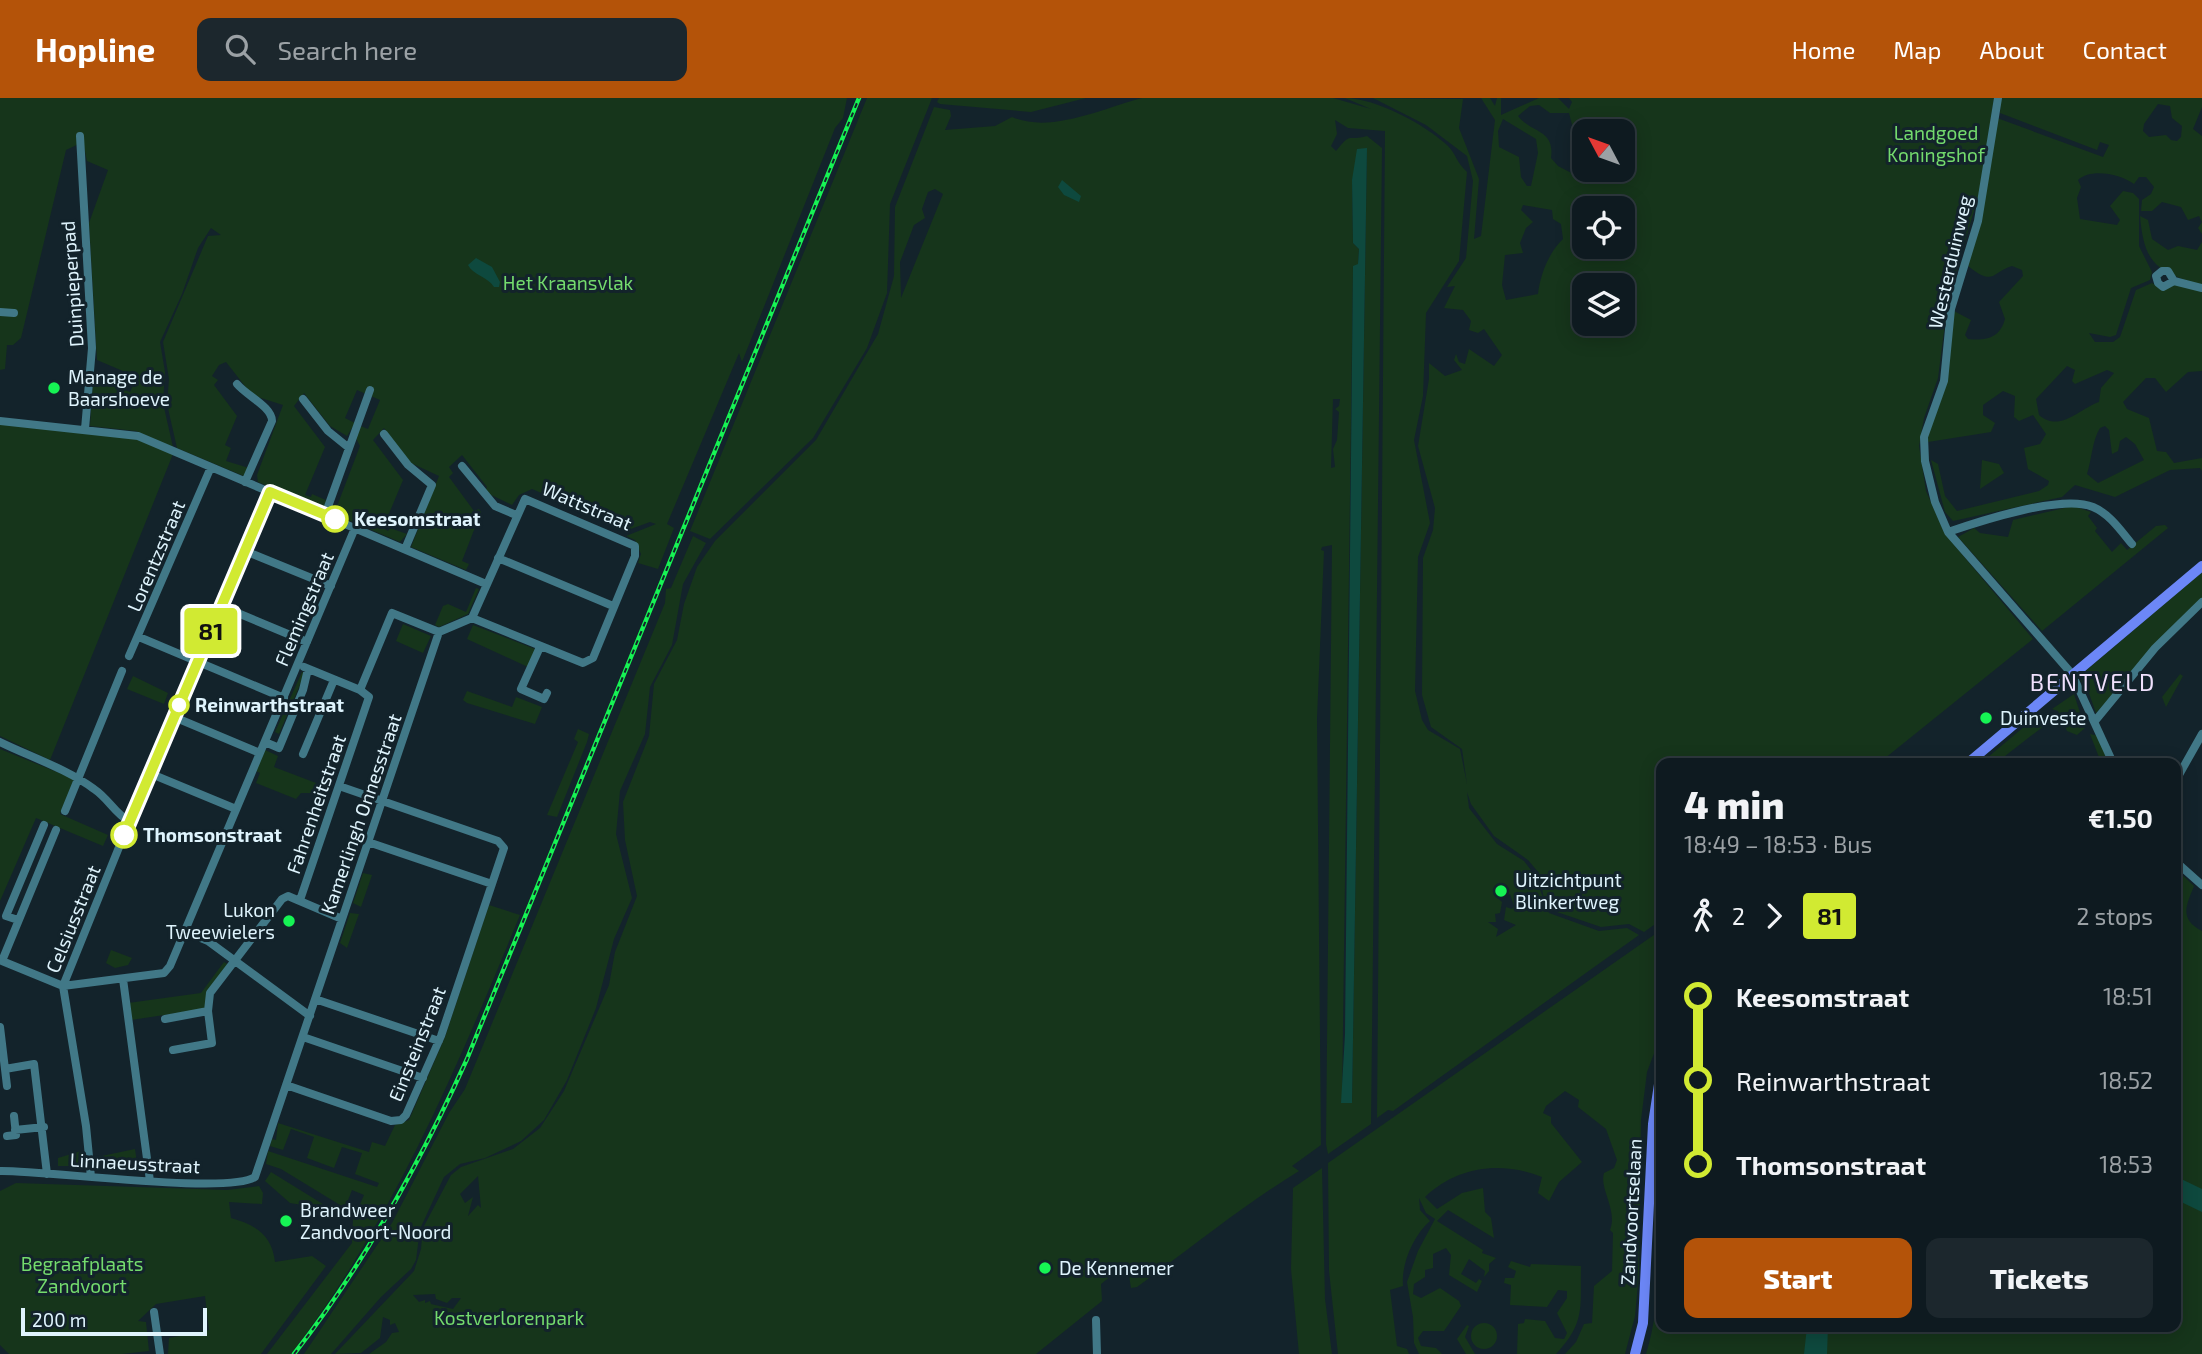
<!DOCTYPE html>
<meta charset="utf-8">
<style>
body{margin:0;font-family:"Exo 2",sans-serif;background:#1c272d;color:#f1f3f6;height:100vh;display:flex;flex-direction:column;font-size:26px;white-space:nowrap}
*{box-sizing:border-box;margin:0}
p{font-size:23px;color:#9ba1a5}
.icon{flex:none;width:38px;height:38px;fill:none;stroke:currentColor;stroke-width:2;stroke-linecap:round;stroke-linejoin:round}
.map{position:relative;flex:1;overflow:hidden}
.drawer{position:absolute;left:1656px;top:660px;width:525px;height:574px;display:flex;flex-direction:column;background:#0e1a20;border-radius:14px;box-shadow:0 4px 18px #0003,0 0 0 2px #2e383e}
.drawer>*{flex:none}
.badge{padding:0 14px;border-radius:5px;font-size:24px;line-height:46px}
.needle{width:46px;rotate:311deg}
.controls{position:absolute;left:1572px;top:21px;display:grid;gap:14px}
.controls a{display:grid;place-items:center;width:63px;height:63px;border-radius:14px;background:#0e1a20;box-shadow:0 4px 18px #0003,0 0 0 2px #2e383e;font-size:35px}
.scale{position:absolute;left:21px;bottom:18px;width:186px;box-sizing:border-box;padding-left:7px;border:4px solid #dff4fd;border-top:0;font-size:19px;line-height:24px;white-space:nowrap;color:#dff4fd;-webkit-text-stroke:5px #13232b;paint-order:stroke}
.map>.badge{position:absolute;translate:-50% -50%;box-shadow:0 0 0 4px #fff}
.legs{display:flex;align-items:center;gap:10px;height:77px;padding:0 28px;font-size:23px}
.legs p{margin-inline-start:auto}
.head{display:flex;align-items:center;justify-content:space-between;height:119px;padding:0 28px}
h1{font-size:38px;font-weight:800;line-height:52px}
.button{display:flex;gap:14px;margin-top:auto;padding:14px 28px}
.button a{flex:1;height:80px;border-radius:14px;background:#b45309;color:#fff;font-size:28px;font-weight:800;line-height:80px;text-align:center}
.button a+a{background:#1c272d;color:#f1f3f6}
ul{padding:0 28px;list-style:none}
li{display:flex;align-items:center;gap:24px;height:84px;font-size:26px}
li i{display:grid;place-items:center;width:10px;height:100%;margin:0 9px;background:currentColor}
li i::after{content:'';width:18px;height:18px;margin:-9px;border:5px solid;border-radius:50%;background:#0e1a20}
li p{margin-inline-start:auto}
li:first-child i{background:linear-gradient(#0000 50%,currentColor 0)}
li:last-child i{background:linear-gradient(currentColor 50%,#0000 0)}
header{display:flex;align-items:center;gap:42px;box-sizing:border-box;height:98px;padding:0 35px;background:#b45309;color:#fff}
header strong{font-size:33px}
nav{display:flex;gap:38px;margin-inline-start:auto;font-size:24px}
.search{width:490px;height:63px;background:#1c272d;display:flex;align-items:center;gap:18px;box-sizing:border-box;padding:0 24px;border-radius:14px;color:#9ba1a5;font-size:26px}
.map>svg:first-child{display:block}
.green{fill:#16351b;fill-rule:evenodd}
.water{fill:#0e493e}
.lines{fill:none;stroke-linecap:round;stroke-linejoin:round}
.minor{stroke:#417887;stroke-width:8}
.major{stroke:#6c87f7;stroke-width:10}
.rail-casing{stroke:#16f354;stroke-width:4.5}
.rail{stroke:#13232b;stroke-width:2;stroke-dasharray:5;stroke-linecap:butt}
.line-1-casing{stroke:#fff;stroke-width:16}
.line-1{stroke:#d1ea32;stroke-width:10}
.poi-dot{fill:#16f354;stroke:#13232b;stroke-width:2.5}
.stop-1-dot{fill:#fff;stroke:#d1ea32;stroke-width:3.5}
.labels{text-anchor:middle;stroke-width:6;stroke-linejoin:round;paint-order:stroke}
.park-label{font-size:19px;fill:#74db6d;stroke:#13232b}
.street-label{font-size:19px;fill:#dff4fd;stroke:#13232b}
.poi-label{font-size:19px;fill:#dff4fd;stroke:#13232b;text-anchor:start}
.stop-label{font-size:19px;font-weight:bold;fill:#dff4fd;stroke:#13232b;text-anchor:start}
.quarter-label{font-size:23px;letter-spacing:2px;fill:#f0e1fd;stroke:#13232b}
</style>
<header>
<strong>Hopline</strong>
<div class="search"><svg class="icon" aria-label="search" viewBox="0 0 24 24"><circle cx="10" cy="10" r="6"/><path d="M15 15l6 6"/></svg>Search here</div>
<nav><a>Home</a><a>Map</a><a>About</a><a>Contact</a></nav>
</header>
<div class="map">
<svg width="2202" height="1256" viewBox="0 0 2202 1256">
<rect width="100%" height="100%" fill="#13232b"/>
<path class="green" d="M0 0H847L843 20 835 30 742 264 739 255 667 426 674 430 658 471 638 465 641 456 635 442 626 438 656 426 650 424 628 432 532 391 519 397 512 407 485 394 487 389 462 357 449 369 453 375 449 379 474 413 479 411 481 414 462 463 469 466 466 472 411 449 439 378 411 365 384 330 373 342 403 382 383 430 388 433 390 430 407 436 400 444 334 416 360 348 355 338 358 327 368 331 380 302 357 292 345 320 355 325 347 338 330 328 304 295 294 308 325 349 305 397 311 399 312 396 328 403 322 411 258 384 257 377 283 307 252 297 226 264 219 267 212 278 218 282 214 287 237 318 225 347 231 350 226 363 249 370 246 379 177 350 167 306 169 281 163 244 208 138 221 137 211 130 198 150 182 196 160 244 165 274 163 305 173 349 136 333 90 328 93 284 98 286 100 282 130 294 137 279 97 262 89 125 108 72 87 63 83 44 66 52 21 240 13 247H7L5 271 0 272Z
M867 0H932L890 106 887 195 867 250 813 340 710 441 690 433Z
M939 0H1086L1031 14 940 6 937 4Z
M1142 0H1333L1371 11 1345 0C1376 0 1426 27 1448 48 1456 56 1456 64 1467 74L1459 163 1426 215 1423 298 1414 342 1430 425 1418 459 1415 593 1422 622 1428 632 1460 651 1467 686 1462 651 1431 629 1422 597 1423 460 1433 432 1435 410 1418 348 1429 281V265L1445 278 1462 272 1454 262 1456 256 1459 264 1465 266 1469 251 1494 268 1502 257 1484 231 1478 235 1469 232 1471 223 1463 212 1444 210 1455 188 1447 189 1466 160 1473 83 1467 58 1426 27 1373 0 1463 1 1459 30 1479 81 1474 141 1481 138 1495 22 1481 0H1490L1495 8 1497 0H1501V17L1539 0H1558L1569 11 1572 4 1569 0H1994L1980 92 1948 202 1938 280 1924 320 1919 348 1926 393 1945 436 2033 541 1879 665H1661V822L1644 834 1629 826 1601 829 1554 813 1544 801 1539 775 1528 762 1494 738 1471 706 1467 694 1469 710 1497 746 1524 763 1534 776 1549 815 1599 833 1627 830 1639 837 1393 1013 1388 1012 1377 1020 1385 33 1348 30 1335 22 1337 36 1331 48 1336 53C1353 33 1345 44 1367 38L1382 50 1371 1026 1328 1056 1326 1046 1332 447 1322 449 1321 452 1324 453 1317 620 1321 1047 1292 1068 1299 1073C1242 1108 1191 1150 1137 1189L1131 1190 1128 1171 1121 1170 1101 1186 1102 1203 1036 1256H369L386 1244 392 1235 399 1234 395 1225 390 1227V1222L383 1219 380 1240 361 1255 335 1256 414 1173 421 1151 423 1130 451 1077 461 1069 513 1051 540 1030 564 993 609 887 615 854 637 798 625 742 623 704 649 638 654 586 677 542 684 506 697 469 715 443 816 342 878 236 894 178 895 109 934 9 950 12 951 18 945 32 995 28 1012 19C1050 36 1104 10 1142 0ZM1539 7 1550 15H1569L1575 38 1572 66 1584 68V33H1622V72H1587L1583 81 1558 68 1551 60C1555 31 1532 36 1518 18L1530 8ZM1503 21 1536 41 1538 55 1531 88H1527L1521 79 1519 59 1499 49 1498 33ZM1367 51 1352 1004 1342 1005 1353 169 1358 167 1359 151 1353 145 1352 82ZM935 91 943 96 901 200 900 164 914 127 925 120 922 111 928 94ZM1523 107 1552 112 1553 121 1561 126 1563 141C1549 154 1540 177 1538 196L1506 202 1502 187 1505 157 1523 155 1520 145 1526 130 1533 124 1521 112ZM1584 110H1622V149H1584ZM1584 187H1622V226H1584ZM1333 301H1340L1339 308 1335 311 1339 314 1337 342 1333 351 1335 369 1331 370ZM1496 794 1505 799 1510 796 1514 808 1512 811 1506 809 1504 822 1516 827 1496 839 1498 831 1488 824H1496L1495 816 1500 815 1502 804 1494 797ZM478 1078 481 1110 478 1107 468 1118 473 1099 465 1105 460 1096ZM435 1196 436 1201 447 1205 452 1200H461L453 1211 431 1206 430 1203 425 1205V1202L419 1204 413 1197Z
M2001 0H2202V9L2193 31 2202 38V136L2198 130 2202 124 2199 118 2188 122 2181 109 2162 104 2152 113H2141L2142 102 2151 96 2154 89 2146 79H2139L2134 86C2120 76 2091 70 2078 82L2081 89 2077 100 2080 121 2117 127 2120 122 2110 108 2123 93 2133 95 2139 101V148L2152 174 2150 182 2131 190 2116 237 2110 239 2089 235 2095 244H2113L2120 239 2136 192 2152 185 2157 188 2174 185 2202 193V273L2188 274 2166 294 2155 280H2146L2123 304 2127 311 2149 320 2157 353 2166 354 2174 365 2202 360V373L2200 370 2170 372 2115 399 2075 387 2062 399 1953 423 1945 414 1931 362 1938 366 1945 398 1957 413 2039 393 2048 387 2049 383 2028 371 2024 350 2040 346 2046 336 2033 317 2019 323 2014 319 2015 298 2003 293 1983 307V317L1995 325 1991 334 1928 344 1926 341 1946 287 1954 213 1971 222 1965 237 1968 241C1986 243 2000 240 2005 221L1999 204 2023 178 2022 172 2012 168C1992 174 1994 189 1968 168L1997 20 2103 59 2109 47 2100 44 2097 52 2000 15ZM2158 6 2170 8 2172 20 2182 28 2181 39 2177 43 2171 42 2166 37 2149 39 2143 33 2144 26ZM2067 268 2075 272 2072 283 2075 286 2107 272 2114 275 2101 290 2099 304C2079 311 2060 335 2039 317L2036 301ZM2105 328 2109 332 2112 356 2118 353 2120 343 2126 339 2135 346 2144 362 2098 385 2087 376C2092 360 2092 343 2100 330Z
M2140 118 2148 122 2152 141 2168 152 2178 148 2197 152 2202 144V187C2158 174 2144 167 2140 118Z
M0 326 131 339 173 356 50 662 0 638Z
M1982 362 1999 366 2004 375 1980 391Z
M2073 408 2091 414 2088 418 2097 430 2095 433 2112 454 2121 445 2127 452 2156 428 2165 427 2168 430 2042 533 1958 439 1974 430 1980 435 2008 439 2013 422Z
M693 438 706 445 683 486 672 547 650 589 645 636 620 693 616 736 632 800 614 841 596 910 567 982 544 1022 521 1043 485 1060 460 1066 444 1079 420 1131 416 1162 411 1171 381 1199 331 1256H304L392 1125 449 1015 465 991 665 505 666 491 671 490Z
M2202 474V501L2096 615 2085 584H2081L2082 576Z
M476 490 479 491 468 516 439 529 435 527 443 508 448 506 466 514Z
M403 526 431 538 423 555 396 543Z
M473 527 535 551 528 569 467 541Z
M302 574 305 575 279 636 275 634Z
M2180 576 2183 578 2166 609 2162 599Z
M133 578 168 595 164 606 127 591Z
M467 593 512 609 516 599 542 609 535 626 467 605 463 602Z
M2074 596 2085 630 2077 637 2067 633 2058 613 2052 611Z
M2052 617 2049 624 1996 665H1981L2025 628Z
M578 631 589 636 587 644 557 719 547 717 578 644 574 641Z
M2090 636 2099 638 2110 665 2100 662Z
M0 651 74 681 60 716 108 737 103 748 36 720 0 803Z
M265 652 278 658 274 669 316 685 312 695H301L296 701 256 685 260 675 256 673Z
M2175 770 2194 788C2187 806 2178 821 2202 833V1256H1646C1671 1175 1652 1088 1661 1006V1228H2175Z
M363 775 372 777 361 809 353 805Z
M489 807 520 817C457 970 392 1124 291 1256H267L352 1145 353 1121 348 1113 349 1108 358 1111 364 1097 352 1092 345 1110 281 1071 266 1066 268 1053 377 1089 379 1085 355 1076 362 1055 342 1049 334 1070 307 1060 314 1039 291 1031 283 1052 270 1048 272 1041 276 1042 278 1025 369 1054 372 1044 385 1048 395 1027 409 1022 445 939Z
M350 815 359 816 347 850 340 845Z
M1661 832V937L1647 974 1641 1022 1639 1175 1635 1218 1625 1256H1565L1576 1244 1584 1226 1592 1225 1594 1188 1612 1173 1613 1135 1610 1132C1618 1112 1599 1091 1604 1075L1614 1070 1617 1062 1606 1031 1578 1009 1579 1002 1565 993 1546 1008 1543 1015 1551 1019V1025L1582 1064 1559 1084 1549 1103 1538 1095 1542 1079C1501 1063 1458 1068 1425 1099L1437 1111 1462 1095 1483 1090 1485 1114 1491 1120 1494 1140 1448 1112 1437 1123 1483 1152 1482 1155 1496 1160 1489 1166V1173L1484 1179 1485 1173 1469 1161 1461 1176 1476 1185 1479 1181 1482 1183 1477 1194 1449 1177 1451 1157 1446 1150 1433 1156V1170L1425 1172V1179L1414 1186 1413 1196 1421 1200 1440 1190 1459 1203 1461 1208 1444 1233H1423L1418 1240 1421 1248 1436 1250 1442 1256H1419L1414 1245 1413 1219 1407 1184 1418 1153 1435 1121 1426 1115 1419 1100 1420 1112 1430 1123C1413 1138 1401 1166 1403 1188L1390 1192 1397 1248 1407 1251 1409 1256H1338L1329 1173 1328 1065Z
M111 852 132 860 128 867 115 870 106 865Z
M224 864 229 867 204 911 131 922 128 905 201 895Z
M135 1051 138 1072H99L97 1059Z
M81 1053 84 1068H58V1060Z
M1322 1070 1325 1201 1332 1256H1299L1291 1171 1293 1090Z
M271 1074 326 1108 328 1111 290 1105 265 1083Z
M16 1085 227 1092 259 1088 263 1095 262 1106 229 1104 231 1120C256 1127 272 1137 275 1164L312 1158 326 1168 261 1256H168L169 1240 209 1232 205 1198 156 1206 138 1223 146 1224 149 1253 122 1256H9L0 1247V1093Z
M1511 1163 1530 1169 1531 1166 1581 1168C1580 1209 1586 1224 1556 1256H1517L1518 1226 1524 1225 1525 1221 1545 1223 1555 1240 1564 1241 1567 1235 1557 1215 1567 1200V1193L1558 1192 1547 1209 1510 1207 1511 1187 1504 1185 1505 1180H1514L1516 1173 1508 1169Z
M1471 1238a13 13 0 1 1 26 0a13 13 0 1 1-26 0Z
M1467 1227 1469 1228 1465 1239 1475 1256H1466L1457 1241Z"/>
<path class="water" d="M1367 50 1352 1005H1341L1345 936 1353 168 1358 166 1359 151 1353 145 1352 82 1357 51Z
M1062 82 1081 98 1079 104 1064 97 1058 89Z
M476 160 492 169 500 184 499 189H494C488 179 473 177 468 167Z
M2175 1078 2202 1091V1114L2175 1101Z
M1807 1229H1828L1827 1256H1804Z"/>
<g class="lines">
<path class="minor" d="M1998 0 1978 123 1951 211 1944 283 1924 339 1925 363 1935 404 1948 434 2072 576 2113 665
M80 38 92 250 85 331
M2174 183 2163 189 2158 185 2156 178 2162 173H2168L2174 183 2202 190
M0 214 14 215
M237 286C247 298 272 309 272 323L245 384
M303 301 328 333 349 350
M0 323 138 338 486 486
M384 336 408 367 432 387 405 451
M462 368 495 408 516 417
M325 417 370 292
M1948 434C1980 423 2063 396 2093 409 2110 416 2121 433 2132 446
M245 453 331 488
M498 460 613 508
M221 508 307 544
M139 539 284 600
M540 549 521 591 544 601 547 595
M129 558 211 369
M304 569 360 592
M174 619 260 655
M2095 623 2155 550 2202 504
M0 644C31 659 67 671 94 691 109 701 114 715 130 724
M265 644 279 650 303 592 308 571
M303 656 334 582
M149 675 236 711
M2175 684 2202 636
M65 713 122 573
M56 732 2 863 63 888 164 875 170 868 355 430
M368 744 492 786
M2175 763 2202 787
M300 802 369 599 360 592 392 515 439 534
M18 822 6 818 44 727
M184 833 208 843 310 918
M123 881 150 1083
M315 901 439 943
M165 921 208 913
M0 929 7 988
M303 939 423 980
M173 952 212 945 208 913 210 895 282 801 288 798 342 821
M5 971 34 966 47 1076
M286 987 391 1023 401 1022 406 1017 441 938 504 750 498 743 339 688
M15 1032 44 1029
M7 1038 16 1037 14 1018
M0 1073C44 1072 229 1097 255 1079L439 534 472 520 525 401 635 448V458L593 560 583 565 472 520
M91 1079 86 1028 63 888 149 675 270 394
M154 1214 160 1256
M1096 1222 1097 1256"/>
<path class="major" d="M1968 665 2202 468
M1635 1256 1643 1225 1653 1026 1661 973"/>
<g class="rail-casing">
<path id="rail" d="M294 1256C365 1165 420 1065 467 961L859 0"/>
</g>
<use href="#rail" class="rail"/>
</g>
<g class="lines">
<g class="line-1-casing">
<path id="line-1" d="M124 737 270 394 335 421"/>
</g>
<use href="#line-1" class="line-1"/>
</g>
<g class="poi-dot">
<circle cx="54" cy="290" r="7"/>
<circle cx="1986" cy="620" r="7"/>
<circle cx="1501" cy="793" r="7"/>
<circle cx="289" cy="823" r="7"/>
<circle cx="286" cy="1123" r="7"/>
<circle cx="1045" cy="1170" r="7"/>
</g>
<g class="stop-1-dot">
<circle cx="335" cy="421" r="12"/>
<circle cx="179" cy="607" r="9"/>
<circle cx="124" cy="737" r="12"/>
</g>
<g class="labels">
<g class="park-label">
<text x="1936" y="42">Landgoed<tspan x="1936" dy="22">Koningshof</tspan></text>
<text x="568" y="192">Het Kraansvlak</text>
<text x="82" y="1173">Begraafplaats<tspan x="82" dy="22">Zandvoort</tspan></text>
<text x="509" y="1227">Kostverlorenpark</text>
</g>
<g class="street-label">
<text transform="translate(1950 164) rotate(-77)" y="7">Westerduinweg</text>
<text transform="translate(72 186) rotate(-94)" y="7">Duinpieperpad</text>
<text transform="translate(587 408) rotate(23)" y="7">Wattstraat</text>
<text transform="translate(156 458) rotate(-67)" y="7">Lorentzstraat</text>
<text transform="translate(304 511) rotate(-67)" y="7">Flemingstraat</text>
<text transform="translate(316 706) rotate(-71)" y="7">Fahrenheitstraat</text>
<text transform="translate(361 716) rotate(-71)" y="7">Kamerlingh Onnesstraat</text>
<text transform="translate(73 821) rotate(-68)" y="7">Celsiusstraat</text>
<text transform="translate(417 946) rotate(-68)" y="7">Einsteinstraat</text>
<text transform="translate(135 1065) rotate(3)" y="7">Linnaeusstraat</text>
<text transform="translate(1631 1114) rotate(-87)" y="7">Zandvoortselaan</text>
</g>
<g class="poi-label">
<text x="68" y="286">Manage de<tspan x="68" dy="22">Baarshoeve</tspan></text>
<text x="2000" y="627">Duinveste</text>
<text x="1515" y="789">Uitzichtpunt<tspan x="1515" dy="22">Blinkertweg</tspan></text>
<text x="275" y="819" text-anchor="end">Lukon<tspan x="275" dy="22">Tweewielers</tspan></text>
<text x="300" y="1119">Brandweer<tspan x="300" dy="22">Zandvoort-Noord</tspan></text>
<text x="1059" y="1177">De Kennemer</text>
</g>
<g class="stop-label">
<text x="354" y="428">Keesomstraat</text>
<text x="195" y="614">Reinwarthstraat</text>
<text x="143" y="744">Thomsonstraat</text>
</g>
<g class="quarter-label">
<text x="2093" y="593">BENTVELD</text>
</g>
</g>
</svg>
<div class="controls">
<a><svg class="needle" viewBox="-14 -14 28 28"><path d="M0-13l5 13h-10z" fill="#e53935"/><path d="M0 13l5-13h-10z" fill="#9ba1a5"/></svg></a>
<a><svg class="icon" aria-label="locate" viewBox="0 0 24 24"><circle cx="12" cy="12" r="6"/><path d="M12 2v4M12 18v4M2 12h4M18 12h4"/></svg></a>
<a><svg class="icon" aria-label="layers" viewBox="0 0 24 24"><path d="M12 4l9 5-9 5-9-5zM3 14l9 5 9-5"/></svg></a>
</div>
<div class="scale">200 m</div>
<b class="badge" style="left:211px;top:533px;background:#d1ea32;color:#111">81</b>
<section class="drawer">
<div class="head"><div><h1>4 min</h1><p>18:49 – 18:53 · Bus</p></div><b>€1.50</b></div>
<div class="legs"><svg class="icon" aria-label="walk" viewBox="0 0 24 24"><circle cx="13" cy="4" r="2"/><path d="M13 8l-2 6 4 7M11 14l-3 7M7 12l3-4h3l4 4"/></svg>2<svg class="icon" aria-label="forward" viewBox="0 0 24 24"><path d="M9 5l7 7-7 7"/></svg><b class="badge" style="background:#d1ea32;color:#111">81</b><p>2 stops</p></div>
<ul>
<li><i style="color:#d1ea32"></i><b>Keesomstraat</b><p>18:51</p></li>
<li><i style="color:#d1ea32"></i><span>Reinwarthstraat</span><p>18:52</p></li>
<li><i style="color:#d1ea32"></i><b>Thomsonstraat</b><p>18:53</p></li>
</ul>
<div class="button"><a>Start</a><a>Tickets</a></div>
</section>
</div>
